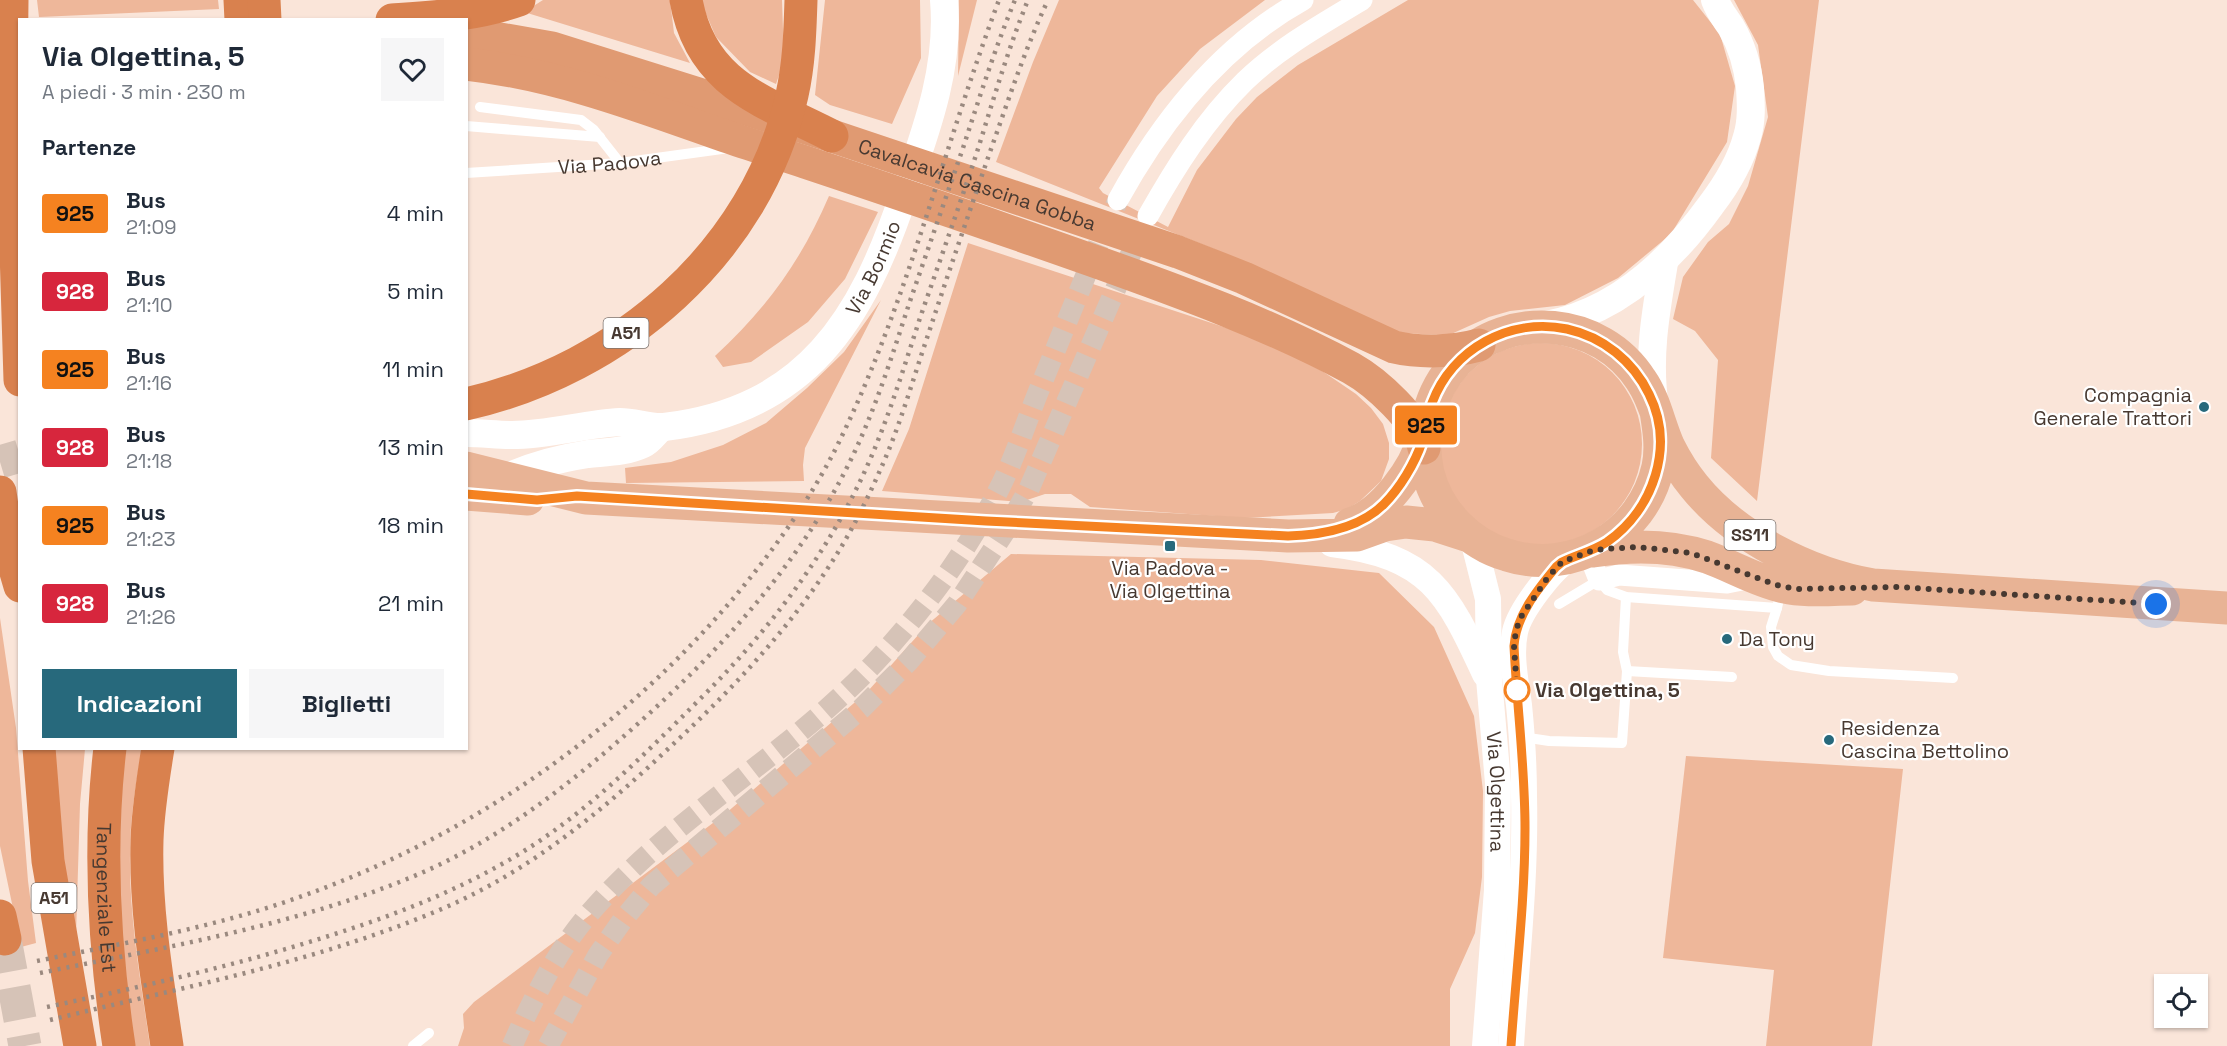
<!DOCTYPE html>
<html lang="it">
<meta charset="utf-8">
<style>
body{margin:0;font-family:"Space Grotesk",sans-serif;background:#f6f6f7;color:#1f2937;height:100vh;display:flex;flex-direction:column;font-size:22px;white-space:nowrap}
*{box-sizing:border-box;margin:0}
p{font-size:20px;color:#747a83}
.icon{flex:none;width:33px;height:33px;fill:none;stroke:currentColor;stroke-width:2;stroke-linecap:round;stroke-linejoin:round}
.map{position:relative;flex:1;overflow:hidden}
.drawer{position:absolute;left:18px;top:18px;width:450px;height:732px;display:flex;flex-direction:column;background:#fff;border-radius:0px;box-shadow:0 2px 4px #0004}
.drawer>*{flex:none}
.badge{padding:0 12px;border-radius:4px;font-size:21px;line-height:39px}
.buttons{position:absolute;left:2154px;top:974px;display:grid;gap:12px}
.buttons a{display:grid;place-items:center;width:54px;height:54px;border-radius:0px;background:#fff;box-shadow:0 2px 4px #0004;font-size:30px}
.you{position:absolute;width:30px;height:30px;margin:-15px;border:4px solid #fff;border-radius:50%;background:#1a73e8;box-shadow:0 0 0 9px #1a73e833}
.map>.badge{position:absolute;translate:-50% -50%;box-shadow:0 0 0 3px #fff}
h2{padding:0 24px;font-size:22px;line-height:54px}
.round{display:grid;place-items:center;flex:none;width:63px;height:63px;border-radius:0px;background:#f6f6f7}
.summary{display:flex;align-items:center;justify-content:space-between;height:102px;padding:0 24px}
h1{font-size:28px;font-weight:700;line-height:45px}
.action{display:flex;gap:12px;margin-top:auto;padding:12px 24px}
.action a{flex:1;height:69px;border-radius:0px;background:#27697c;color:#fff;font-size:24px;font-weight:700;line-height:69px;text-align:center}
.action a+a{background:#f6f6f7;color:#1f2937}
ul{padding:0;list-style:none}
li{display:flex;align-items:center;gap:18px;height:78px;padding:0 24px}
li div{flex:1}
li b{display:block;font-size:22px}
li em{font-style:normal}
li .badge{min-width:66px;font-weight:700;text-align:center}
.map>svg:first-child{display:block}
.green{fill:#eeb79a}
.lines{fill:none;stroke-linecap:round;stroke-linejoin:round}
.minor-tunnel{stroke:#d6c3b7;stroke-width:21;stroke-dasharray:21 10;stroke-linecap:butt}
.motorway-tunnel{stroke:#d6c3b7;stroke-width:33;stroke-dasharray:33 16;stroke-linecap:butt}
.service{stroke:#fff;stroke-width:10}
.minor{stroke:#fff;stroke-width:21}
.tertiary{stroke:#fff;stroke-width:26}
.secondary{stroke:#fff;stroke-width:28}
.primary{stroke:#e8b395;stroke-width:33}
.trunk{stroke:#e09a72;stroke-width:33}
.motorway{stroke:#d9814e;stroke-width:33}
.rail{stroke:#9a897f;stroke-width:4.5;stroke-dasharray:3 6;stroke-linecap:butt}
.line-casing{stroke:#fff;stroke-width:14}
.line{stroke:#f58220;stroke-width:9}
.walk{stroke:#473931;stroke-width:6;stroke-dasharray:0 10.8}
.poi-dot{fill:#27697c;stroke:#fff;stroke-width:2}
.stop-dot{fill:#fff;stroke:#f58220;stroke-width:3}
.labels{text-anchor:middle;stroke-width:4.5;stroke-linejoin:round;paint-order:stroke}
.shield{fill:#fff;stroke:#7e746f;stroke-width:1.5}
.shield-label{font-size:18px;font-weight:bold;fill:#473931}
.street-label{font-size:20px;fill:#473931;stroke:#fff}
.poi-label{font-size:20px;fill:#473931;stroke:#fff;text-anchor:start}
.stop-label{font-size:20px;font-weight:bold;fill:#473931;stroke:#fff;text-anchor:start}
</style>
<div class="map">
<svg width="2227" height="1046" viewBox="0 0 2227 1046">
<rect width="100%" height="100%" fill="#fae5d9"/>
<path class="green" d="M37 0H218L219 9 39 17Z
M543 0H670L674 33 690 63 524 12Z
M700 0H782L784 60 776 84 750 72 716 37Z
M825 0H920L921 58 892 124 830 105 815 95Z
M959 0H977L958 76Z
M1059 0H1265L1200 49 1157 96 1099 188 1103 193 1168 227 1197 170 1236 119 1257 97 1298 65 1408 0H1693L1720 34 1735 86 1727 142 1671 234 1618 278 1565 305 1510 311 1489 317 1449 335 1394 333 1214 249 996 162 1033 62Z
M1734 0H1819L1757 501 1711 458 1718 360 1695 331 1673 319 1683 277 1708 242 1729 224 1748 186 1768 117 1758 45Z
M829 196 878 212 845 279 808 322 751 362 723 367 715 356C767 308 801 261 829 196Z
M968 243 1242 333 1309 362 1356 394 1371 408 1383 424 1389 443V459L1381 481 1360 501 1347 509 1333 513 1244 518 1090 507 1071 494H1045L1021 502 882 491 909 429Z
M881 300 805 448 803 465 804 481 626 483 625 468 671 462 723 445 766 423 807 388 844 352Z
M1440 444a101 101 0 1 1 202 0a101 101 0 1 1-202 0Z
M1011 554 1261 560 1379 573 1434 627 1474 716 1483 791 1482 877 1475 933 1450 989V1046H458L464 1028 463 1014 474 1002 725 814 868 691 928 624Z
M0 618 16 728 28 881 36 943 21 947 0 846Z
M52 749H85L80 804 76 935 68 937Z
M123 749H142C136 783 130 818 130 854 129 918 141 983 150 1046H130L114 855Z
M1686 756 1903 769 1872 1046H1766L1774 970 1663 958Z"/>
<g class="lines">
<path class="minor-tunnel" d="M512 1046C531 1003 553 958 583 921 668 818 790 756 879 658 925 608 964 555 996 495 1013 463 1024 428 1037 395 1059 341 1081 287 1103 233L1118 200
M548 1046 598 955 622 921 651 886 861 709 909 661 957 604 1004 533 1029 489 1142 228"/>
<path class="motorway-tunnel" d="M0 462 20 456
M5 939 25 1046"/>
<g class="service">
<path d="M480 107 581 120 594 130 620 163"/>
<path d="M466 126 600 137"/>
<path id="s1" d="M466 173 620 163 729 148"/>
<path d="M1559 604 1599 580 1607 590 1626 597 1777 608 1781 590"/>
<path d="M1777 608 1771 627 1773 647 1778 656 1791 665 1829 671 1953 678"/>
<path d="M1627 671 1732 677"/>
<path d="M1522 737 1549 741 1622 743 1627 671 1623 652 1626 597"/>
<path d="M413 1046 429 1033"/>
</g>
<path class="minor" d="M1118 200C1162 120 1222 45 1303 0
M1148 216C1175 168 1205 120 1245 81 1279 48 1322 24 1362 0
M1588 552 1599 580 1619 575 1727 583 1752 578"/>
<g class="tertiary">
<path id="s2" d="M1473 539 1488 599 1489 679 1498 783 1497 890 1485 1046"/>
<path d="M1332 544C1429 556 1447 592 1485 674"/>
<path d="M1511 1046C1516 962 1526 880 1524 796 1524 766 1522 735 1519 705 1516 682 1510 656 1515 632 1519 612 1553 566 1571 558"/>
</g>
<g class="secondary">
<path d="M1546 325C1617 312 1670 262 1711 205 1727 184 1740 163 1747 137 1752 121 1751 104 1750 88 1748 67 1742 46 1731 27 1725 18 1719 11 1715 0"/>
<path d="M1655 407C1647 359 1656 310 1664 263"/>
<path id="s3" d="M466 433C482 433 497 435 512 435 548 435 584 424 620 422 635 422 649 428 664 427 807 410 862 319 904 194 926 131 950 68 944 0"/>
<path d="M496 483C525 467 556 459 588 454 607 452 626 452 643 444 652 440 655 431 663 427"/>
</g>
<path class="primary" d="M1656 411C1659 430 1662 448 1658 467 1643 535 1572 576 1507 555 1469 544 1438 512 1428 473 1419 433 1429 392 1457 362 1509 309 1601 317 1641 380 1655 400 1659 425 1669 447 1676 461 1685 475 1694 486 1735 537 1809 574 1873 585L2227 608
M466 468 586 498 1288 536 1357 535 1385 525 1406 522 1435 525 1469 536
M466 494 528 499
M1350 524C1383 514 1416 468 1424 436
M1593 551C1630 545 1671 545 1707 557 1732 566 1757 581 1784 587 1806 592 1830 589 1852 589"/>
<g class="trunk">
<path id="s4" d="M466 33 552 48 832 136 1178 252 1244 278 1394 347C1420 353 1453 352 1479 345"/>
<path d="M466 64C556 74 640 106 725 136 751 145 778 153 805 162 901 194 998 227 1094 261 1181 292 1269 324 1351 368 1376 382 1418 420 1424 448"/>
</g>
<g class="motorway">
<path d="M12 0 11 89 20 380"/>
<path d="M240 0 241 20"/>
<path d="M264 0 265 20"/>
<path d="M686 0C701 85 764 101 832 136"/>
<path d="M392 20C436 17 477 15 519 0"/>
<path d="M466 404C620 369 757 252 792 95 799 64 800 32 801 0"/>
<path d="M0 492 7 542 20 586"/>
<path d="M39 748 48 861 80 1046"/>
<path id="s5" d="M110 748C98 849 104 947 119 1046"/>
<path d="M158 748C153 779 148 809 147 840 145 909 157 978 167 1046"/>
<path d="M0 916 5 939"/>
</g>
<path class="rail" d="M37 961C124 943 211 928 294 899 464 840 615 736 732 600 773 551 811 499 839 442 908 301 944 146 999 0
M40 973C162 948 286 927 402 881 489 847 562 791 632 729 721 650 804 560 855 451 877 404 893 353 909 304 927 252 945 200 963 148 979 99 995 48 1015 0
M47 1007C150 985 251 962 350 929 411 909 469 885 524 851 588 811 644 755 697 702 770 630 832 549 872 455 891 410 905 364 920 318 939 263 959 207 977 152 993 101 1008 49 1028 0
M50 1020C183 987 318 962 444 908 531 870 601 812 669 748 733 689 795 623 840 549 857 521 872 489 885 459 902 419 914 376 928 335 948 274 969 213 990 152 1008 101 1025 49 1048 0"/>
</g>
<g class="lines">
<g class="line-casing">
<path id="line" d="M466 494 537 500 577 496 986 521 1288 536C1321 535 1360 528 1384 504 1400 488 1415 463 1422 442 1427 430 1427 416 1432 403 1452 349 1510 317 1567 329 1603 337 1633 361 1649 394 1675 446 1654 509 1607 542 1593 551 1577 555 1562 562L1556 567C1537 590 1516 616 1514 646 1517 707 1525 767 1525 828 1525 901 1516 973 1511 1046"/>
</g>
<use href="#line" class="line"/>
<path class="walk" d="M1517 690 1514 646 1516 630 1521 617 1548 577 1562 562 1588 552 1603 549 1638 547 1691 553 1776 585 1797 589 1899 587 2156 604"/>
</g>
<g class="poi-dot">
<circle cx="2204" cy="407" r="6"/>
<rect x="1164" y="540" width="12" height="12" rx="3"/>
<circle cx="1727" cy="639" r="6"/>
<circle cx="1829" cy="740" r="6"/>
</g>
<circle class="stop-dot" cx="1517" cy="690" r="12"/>
<g class="labels">
<g class="shield">
<rect x="603.5" y="318" width="45" height="30" rx="4.5"/>
<rect x="1724.5" y="520" width="51" height="30" rx="4.5"/>
<rect x="31.5" y="883" width="45" height="30" rx="4.5"/>
</g>
<g class="shield-label">
<text x="626" y="339">A51</text>
<text x="1750" y="541">SS11</text>
<text x="54" y="904">A51</text>
</g>
<g class="street-label">
<text dy="7" stroke="none"><textPath href="#s1" startOffset="144">Via Padova</textPath></text>
<text dy="7" stroke="none"><textPath href="#s4" startOffset="534">Cavalcavia Cascina Gobba</textPath></text>
<text dy="7" stroke="none"><textPath href="#s3" startOffset="477">Via Bormio</textPath></text>
<text dy="7" stroke="none"><textPath href="#s2" startOffset="255">Via Olgettina</textPath></text>
<text dy="7" stroke="none"><textPath href="#s5" startOffset="150">Tangenziale Est</textPath></text>
</g>
<g class="poi-label">
<text x="2192" y="402" text-anchor="end">Compagnia<tspan x="2192" dy="23">Generale Trattori</tspan></text>
<text x="1170" y="575" text-anchor="middle">Via Padova -<tspan x="1170" dy="23">Via Olgettina</tspan></text>
<text x="1739" y="646">Da Tony</text>
<text x="1841" y="735">Residenza<tspan x="1841" dy="23">Cascina Bettolino</tspan></text>
</g>
<g class="stop-label">
<text x="1535" y="697">Via Olgettina, 5</text>
</g>
</g>
</svg>
<div class="buttons">
<a><svg class="icon" aria-label="locate" viewBox="0 0 24 24"><circle cx="12" cy="12" r="6"/><path d="M12 2v4M12 18v4M2 12h4M18 12h4"/></svg></a>
</div>
<div class="you" style="left:2156px;top:604px"></div>
<b class="badge" style="left:1426px;top:425px;background:#f58220;color:#111">925</b>
<section class="drawer">
<div class="summary"><div><h1>Via Olgettina, 5</h1><p>A piedi · 3 min · 230 m</p></div><a class="round"><svg class="icon" aria-label="heart" viewBox="0 0 24 24"><path d="M12 20l-8-8c-3-5 5-10 8-4 3-6 11-1 8 4z"/></svg></a></div>
<h2>Partenze</h2>
<ul>
<li><span class="badge" style="background:#f58220;color:#111">925</span><div><b>Bus</b><p>21:09</p></div><em>4 min</em></li>
<li><span class="badge" style="background:#d7263d;color:#fff">928</span><div><b>Bus</b><p>21:10</p></div><em>5 min</em></li>
<li><span class="badge" style="background:#f58220;color:#111">925</span><div><b>Bus</b><p>21:16</p></div><em>11 min</em></li>
<li><span class="badge" style="background:#d7263d;color:#fff">928</span><div><b>Bus</b><p>21:18</p></div><em>13 min</em></li>
<li><span class="badge" style="background:#f58220;color:#111">925</span><div><b>Bus</b><p>21:23</p></div><em>18 min</em></li>
<li><span class="badge" style="background:#d7263d;color:#fff">928</span><div><b>Bus</b><p>21:26</p></div><em>21 min</em></li>
</ul>
<div class="action"><a>Indicazioni</a><a>Biglietti</a></div>
</section>
</div>
